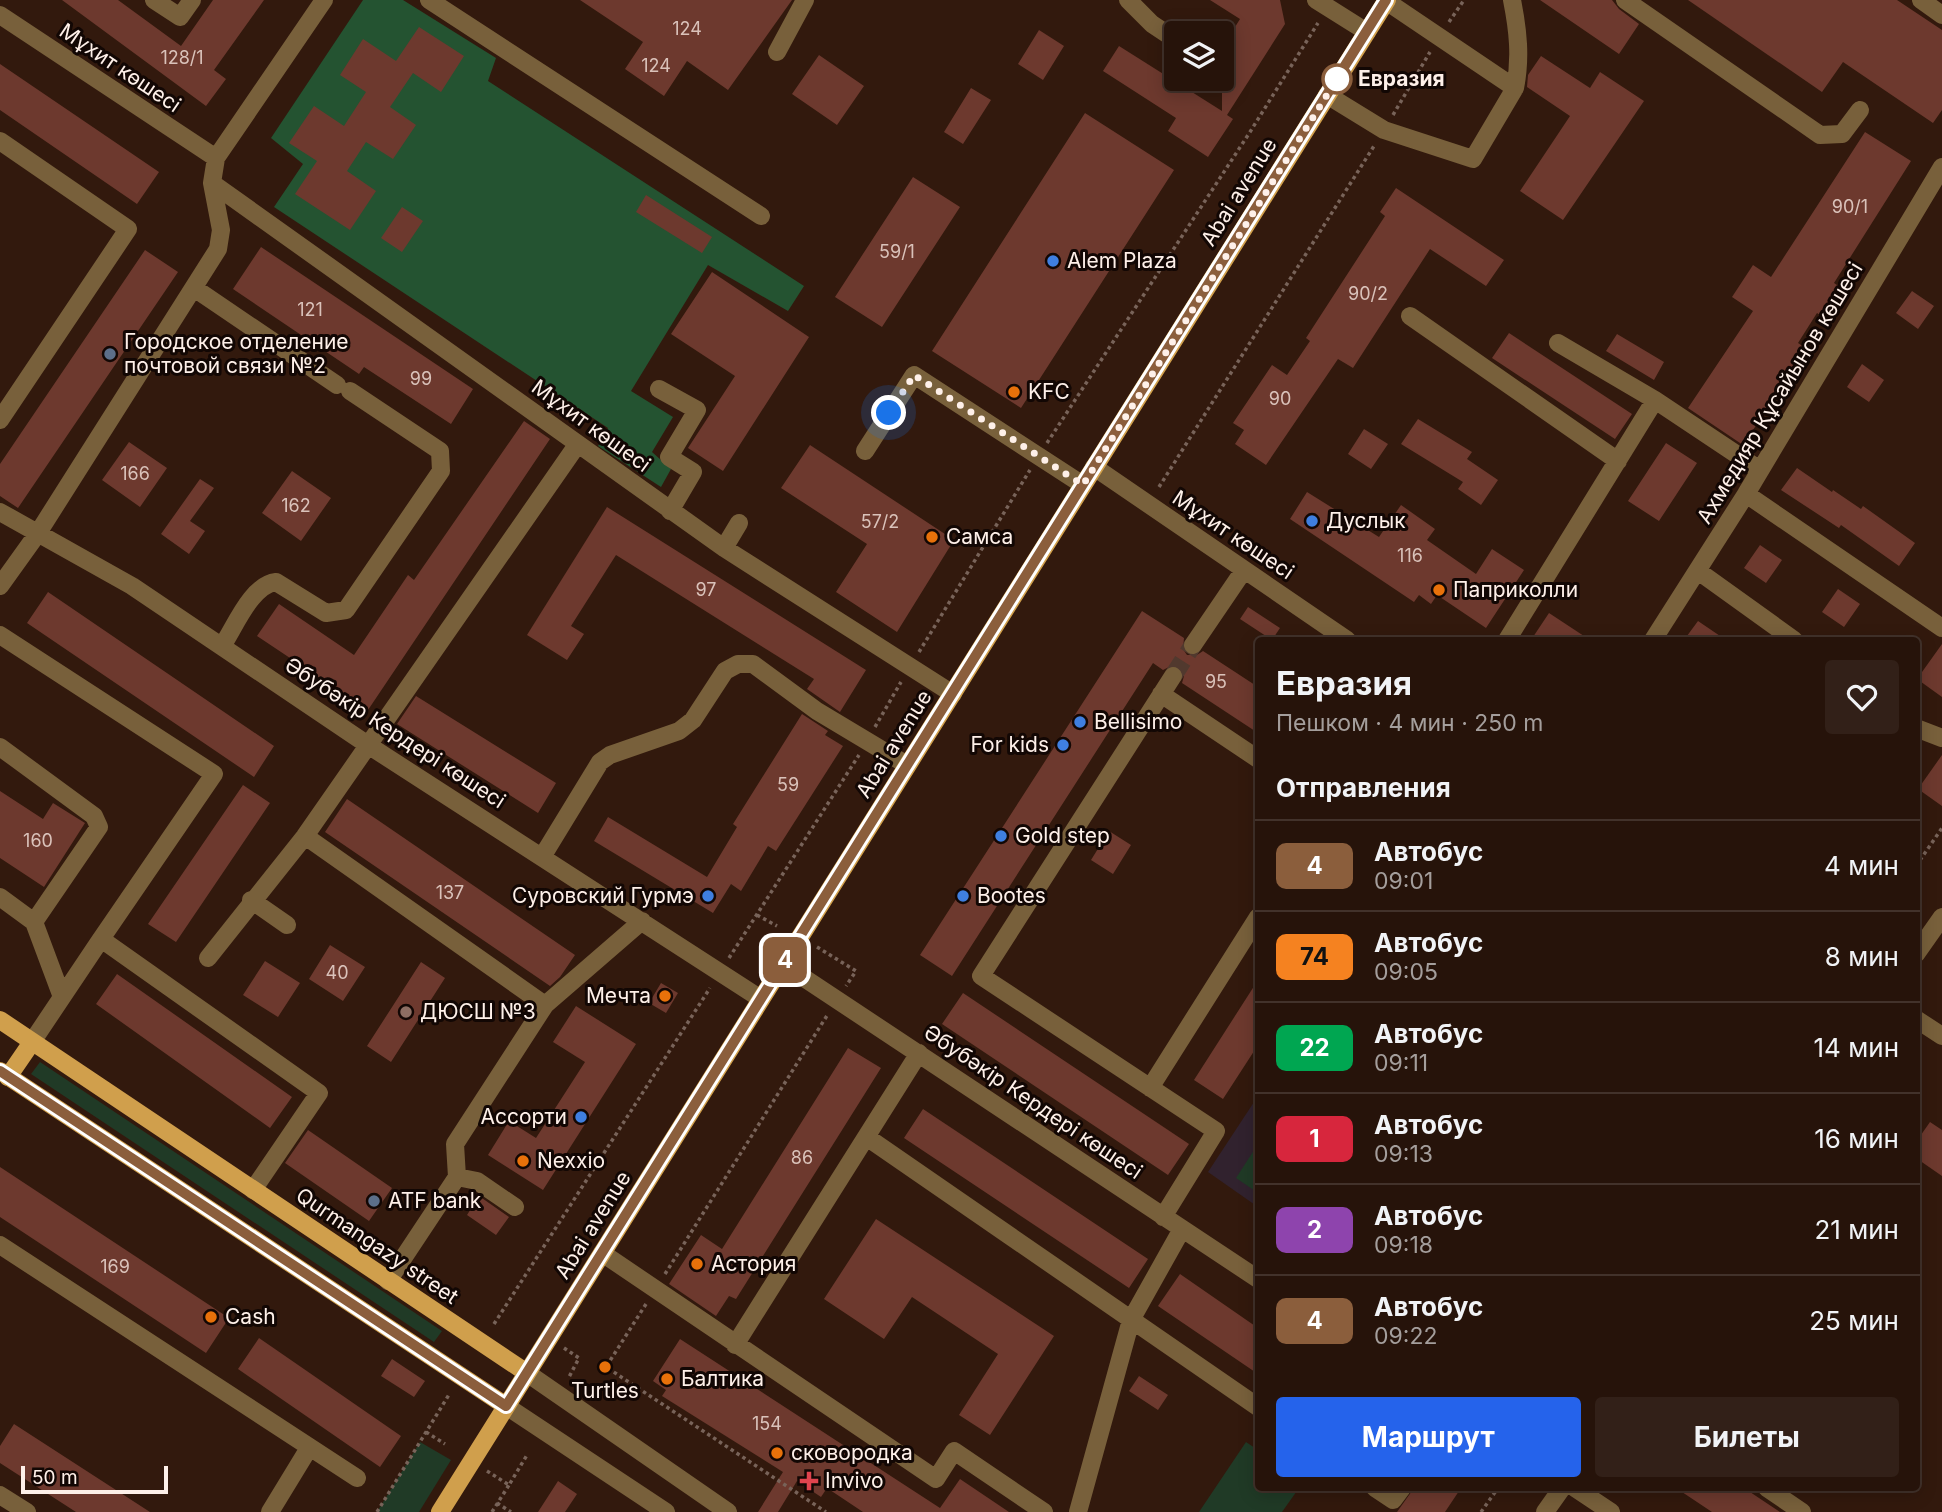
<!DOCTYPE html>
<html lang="ru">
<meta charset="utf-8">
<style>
body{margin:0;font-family:Inter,sans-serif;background:#322018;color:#f1f3f6;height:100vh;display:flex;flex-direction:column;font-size:26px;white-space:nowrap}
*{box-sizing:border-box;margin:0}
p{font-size:23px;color:#a49e9c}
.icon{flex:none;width:38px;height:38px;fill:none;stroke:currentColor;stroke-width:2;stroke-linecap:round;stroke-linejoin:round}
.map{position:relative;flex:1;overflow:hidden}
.sheet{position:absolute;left:1255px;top:637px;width:665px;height:854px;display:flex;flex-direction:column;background:#26130a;border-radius:7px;box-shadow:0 4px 18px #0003,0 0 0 2px #42322b}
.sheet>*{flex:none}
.badge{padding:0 14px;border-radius:10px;font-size:24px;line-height:46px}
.controls{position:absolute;left:1164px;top:21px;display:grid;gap:14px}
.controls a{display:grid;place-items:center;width:70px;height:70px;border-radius:7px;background:#26130a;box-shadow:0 4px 18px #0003,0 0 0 2px #42322b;font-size:35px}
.scale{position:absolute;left:21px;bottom:18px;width:147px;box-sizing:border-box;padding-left:7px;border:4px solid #fef0e9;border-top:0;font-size:19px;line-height:24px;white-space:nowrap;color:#fef0e9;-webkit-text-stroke:5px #120704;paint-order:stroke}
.you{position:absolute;width:35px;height:35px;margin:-18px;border:5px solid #fff;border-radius:50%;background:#1a73e8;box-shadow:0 0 0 10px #1a73e833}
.map>.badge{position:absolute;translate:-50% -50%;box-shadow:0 0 0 4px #fff}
h2{padding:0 21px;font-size:26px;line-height:63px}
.round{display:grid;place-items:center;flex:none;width:74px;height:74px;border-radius:7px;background:#322018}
.head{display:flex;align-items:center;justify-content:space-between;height:119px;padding:0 21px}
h1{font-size:33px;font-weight:700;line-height:52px}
.cta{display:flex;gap:14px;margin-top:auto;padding:14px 21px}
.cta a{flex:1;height:80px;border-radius:7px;background:#2563eb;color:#fff;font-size:28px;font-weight:700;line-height:80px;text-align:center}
.cta a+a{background:#322018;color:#f1f3f6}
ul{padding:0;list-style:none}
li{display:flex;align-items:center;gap:21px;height:91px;padding:0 21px;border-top:2px solid #42322b}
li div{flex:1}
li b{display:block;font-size:26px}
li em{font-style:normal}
li .badge{min-width:77px;font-weight:700;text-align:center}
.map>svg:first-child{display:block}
.education{fill:#31222e}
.green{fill:#203a26}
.forest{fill:#245331}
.building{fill:#6d392e}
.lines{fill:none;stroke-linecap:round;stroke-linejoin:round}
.minor-tunnel{stroke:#51392e;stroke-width:18;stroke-dasharray:18 9;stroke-linecap:butt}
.path{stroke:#786359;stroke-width:3.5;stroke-dasharray:3.5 3.5;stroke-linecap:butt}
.minor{stroke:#78603b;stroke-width:18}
.major{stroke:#d09f4c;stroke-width:18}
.line-casing{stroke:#fff;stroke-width:16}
.line{stroke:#8b5e3c;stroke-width:10}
.walk{stroke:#fef0e9;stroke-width:7;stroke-dasharray:0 12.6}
.stop-dot{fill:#fff;stroke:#8b5e3c;stroke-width:3.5}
.shop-dot{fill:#3f7fe0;stroke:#120704;stroke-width:2.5}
.service-dot{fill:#5c6f8a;stroke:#120704;stroke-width:2.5}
.food-dot{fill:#e8710a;stroke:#120704;stroke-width:2.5}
.education-dot{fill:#8d6e63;stroke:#120704;stroke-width:2.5}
.health-dot{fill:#e0444e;stroke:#120704;stroke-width:2.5}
.labels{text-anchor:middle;stroke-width:6;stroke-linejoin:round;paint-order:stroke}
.number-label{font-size:18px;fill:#dac2ba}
.street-label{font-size:21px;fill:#fef0e9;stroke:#120704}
.stop-label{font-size:21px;font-weight:bold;fill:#fef0e9;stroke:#120704;text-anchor:start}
.poi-label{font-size:21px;fill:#fef0e9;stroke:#120704;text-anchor:start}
</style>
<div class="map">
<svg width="1942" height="1512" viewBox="0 0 1942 1512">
<rect width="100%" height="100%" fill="#32190d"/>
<path class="education" d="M1258 1096V1207L1208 1172Z"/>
<path class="green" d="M40 1062 442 1331 434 1342 31 1074Z
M1258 1144V1193L1236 1178Z
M420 1442 451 1460 419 1512H377Z
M1246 1442 1258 1450V1488H1299L1282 1512H1199Z"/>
<path class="forest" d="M363 0H403L496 58 488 81 804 286 788 311 708 265 631 391 673 417 652 452 671 469 661 487 598 446 608 428 274 207 303 164 271 138Z"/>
<path class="building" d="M62 0H118L181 46 213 0H264L214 70 226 79 206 106Z
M580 0H792L728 90 687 61 664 96 625 69 643 42Z
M1210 0H1280L1285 24 1227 115 1233 119 1208 157 1168 131 1176 118 1103 71 1119 46 1222 111V48L1240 19Z
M1540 0H1612L1619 9 1639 24 1619 54Z
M1688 0H1897L1942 30V110L1933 123 1843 62 1822 92Z
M419 27 464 56 441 92 413 73 390 107 416 125 393 159 366 142 347 171 376 191 350 230 295 194 317 161 289 143 314 106 344 126 366 92 340 75 363 39 396 61Z
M1039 30 1064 46 1043 80 1018 64Z
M819 55 864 86 837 125 792 94Z
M1541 56 1590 88 1600 72 1644 101 1563 220 1520 191 1570 116 1527 87 1528 75Z
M0 64 159 172 137 204 0 110Z
M971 88 991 100 963 144 944 132Z
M1085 113 1174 170 1021 408 932 351Z
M1865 132 1911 161 1834 283 1849 293 1830 322 1817 313 1798 343 1807 349 1743 445 1688 408 1753 311 1732 297 1753 265 1771 277Z
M913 177 960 207 882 327 835 297Z
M1396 188 1504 260 1486 286 1430 249 1353 368 1338 359 1266 465 1235 444 1244 430 1233 423 1272 365 1287 375 1310 341 1306 338 1385 216 1380 212Z
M646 195 712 237 702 253 636 212Z
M402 207 423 221 402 252 381 238Z
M261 247 473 389 451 424 364 367 359 374 233 289Z
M145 250 178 272 18 508 0 496V464Z
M712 272 809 337 723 471 688 448 735 376 671 334Z
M1912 291 1934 306 1918 329 1896 313Z
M1509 333 1632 414 1615 439 1492 358Z
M1617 334 1664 362 1654 380 1606 351Z
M1862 364 1884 380 1869 402 1847 387Z
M1418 419 1472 452 1467 459 1498 480 1481 505 1458 489 1463 482 1401 444Z
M524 421 550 439 368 710 257 636 279 604 354 655 408 575 414 580Z
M1364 429 1388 444 1371 469 1348 454Z
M129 442 167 468 140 507 102 480Z
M1666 443 1697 463 1659 521 1628 501Z
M810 445 954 540 897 632 836 592 867 544 781 488Z
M1797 468 1832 492 1833 490 1861 509 1863 506 1915 543 1899 566 1841 525 1839 528 1781 490Z
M292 471 331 498 301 541 262 513Z
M200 479 214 488 190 521 205 531 189 554 161 534Z
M1307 492 1379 537 1401 505 1435 529 1427 540 1476 574 1492 549 1524 570 1486 628 1437 595 1431 604 1419 595 1414 602 1290 519Z
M607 507 866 670 840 712 807 689 814 679 616 555 571 626 584 634 567 660 527 635Z
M1760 545 1782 560 1766 583 1744 568Z
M1838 589 1860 604 1844 627 1822 612Z
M48 592 274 746 254 777 27 623Z
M1248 607 1280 628 1272 640 1240 619Z
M1142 611 1184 638 1183 649 1187 655H1197L1203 651 1258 687V733L1182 683 1184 676 1180 667 1173 665 1163 670 1153 663 952 976 920 955Z
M1549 613 1590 640H1531Z
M1698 621 1726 640H1684Z
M1942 644V697L1917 679Z
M416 696 556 783 538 813 397 724Z
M802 714 828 731 825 735 843 746 776 851 768 846 741 891 731 884 713 913 594 841 608 817 707 877 737 827 733 824Z
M1942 755V806L1918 789Z
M243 785 270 803 176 942 148 924Z
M0 791 43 819 53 803 85 823 44 887 0 858Z
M347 799 575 955 560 977 550 986 325 832Z
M1109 831 1131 845 1113 874 1091 860Z
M330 945 365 967 343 1001 309 979Z
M265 961 300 983 278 1017 243 995Z
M421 962 445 978 391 1062 367 1046Z
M117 974 292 1097 270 1128 96 1004Z
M1258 980V1045L1223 1099 1194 1080Z
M661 983 678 993 666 1013 649 1003Z
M963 993 1189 1144 1168 1175 942 1024Z
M576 1006 636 1044 543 1190 488 1155 509 1121 536 1138 585 1062 553 1042Z
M848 1048 881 1068 736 1299 729 1296 716 1316 669 1284 701 1235 722 1249Z
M923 1109 1148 1259 1129 1288 904 1138Z
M1930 1122 1942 1130V1176L1916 1158V1142Z
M308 1130 392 1188 369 1221 285 1163Z
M0 1167 229 1318 206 1353 0 1217Z
M479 1196 509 1217 496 1235 467 1215Z
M876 1219 1054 1336 990 1435 959 1415 998 1354 912 1297 884 1339 824 1299Z
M1180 1274 1258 1328V1374L1158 1306Z
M259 1338 401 1436 380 1467 238 1369Z
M680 1339 940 1508 960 1479 1009 1512H863L827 1488 821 1497 797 1481 778 1512H758L783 1472 662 1396 666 1390 653 1381Z
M392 1359 425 1381 414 1397 381 1376Z
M1139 1376 1168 1395 1158 1410 1129 1391Z
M14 1424 150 1512H76L0 1463V1446Z
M558 1481 577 1494 565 1512H538Z
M1414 1488H1461L1445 1512H1397Z
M1676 1488H1744L1780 1512H1712Z"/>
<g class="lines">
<path class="minor-tunnel" d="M1173 676 1193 645"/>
<path class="path" d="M1449 22 1464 0
M1393 115 1430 52
M1047 443 1250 132 1318 23
M1159 487 1374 146
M919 652 1030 470
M875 727 901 682
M1916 866 1942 828
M757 915 777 926
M817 947 856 971 846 986
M729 958 859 755
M665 1274 828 1014
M646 1304 606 1367 826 1512
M494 1324 710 988
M564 1348 579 1358 568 1379
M426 1432 445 1444
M487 1471 509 1485 527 1455
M497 1503 511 1512
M377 1512 450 1393
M492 1512 509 1485
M1481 1512 1498 1488"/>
<path class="minor" d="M154 0 180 17 192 0
M429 0 761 216
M1128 0 1152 24 1176 40
M1316 0 1367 32
M1512 0C1518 30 1521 58 1515 88
M1625 0 1820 135 1842 134 1860 110
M1921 0 1942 15
M0 15 216 158
M777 52 805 0
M1327 95 1384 130 1473 159 1515 88 1386 1
M0 141 128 229 0 420
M212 183 724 548 953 694
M194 288 337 385
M1410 316 1618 461
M1558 343 1655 400
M659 389 697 410 669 457 693 472 670 511
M865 451 914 375 1083 485
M1094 467 1347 640
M1746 494 1942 628
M0 512 132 586 368 745 761 999
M724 548 739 523
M1698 571 1794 640
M0 586 38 533 218 249 221 230 212 183 216 158 324 0
M0 635 214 774 101 939 319 1093 253 1190
M1507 640 1655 400 1760 470
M1653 640 1746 494 1942 167
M1193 645 1244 570
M222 646C235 627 251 585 276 582L326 613 346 610 441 471 440 451 350 391
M1161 694 1258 759
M1916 728 1942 738
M0 747 94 816 99 827 34 922
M542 857 600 762 610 755 679 731 693 720 725 671 738 664H753L817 711 907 765
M0 897 34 922 62 997
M251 900 287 925
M1916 954 1942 917
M208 958 305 836
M783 964 1258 1279
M545 1005 305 836 577 445
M1916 1019 1942 1036
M32 1042 101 939
M1150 1088 1258 917
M868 1138 1258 1407
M457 1177 477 1181 515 1207
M1163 1217 1216 1131 981 976 1173 676
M0 1245 357 1478
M602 1253 936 1479 954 1451 1044 1512
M388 1281 457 1177 455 1144 545 1005 642 921
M735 1345 919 1053
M527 1373 728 1512
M506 1406 666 1512
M1375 1488 1393 1500 1402 1488
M1575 1488 1611 1512
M1767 1488 1802 1512
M0 1495 27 1512
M270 1512 309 1448
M1078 1512 1131 1320 1182 1229
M1545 1512 1562 1488"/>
<path class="major" d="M0 1020 527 1373
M0 1071 506 1406
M8 1077 32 1042
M440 1512 1387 0"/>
</g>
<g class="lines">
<g class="line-casing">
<path id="line" d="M0 1071 506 1406 1386 0"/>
</g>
<use href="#line" class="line"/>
<path class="walk" d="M889 413 914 375 1083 485 1337 79"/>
</g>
<circle class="stop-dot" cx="1337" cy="79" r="14"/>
<g class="shop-dot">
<circle cx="1053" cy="261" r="7"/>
<circle cx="1312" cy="521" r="7"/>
<circle cx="1080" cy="722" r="7"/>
<circle cx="1063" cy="745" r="7"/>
<circle cx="1001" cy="836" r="7"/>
<circle cx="708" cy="896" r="7"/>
<circle cx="963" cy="896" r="7"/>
<circle cx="581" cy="1117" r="7"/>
</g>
<g class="service-dot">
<circle cx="110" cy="354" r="7"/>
<circle cx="374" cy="1201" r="7"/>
</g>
<g class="food-dot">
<circle cx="1014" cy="392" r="7"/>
<circle cx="932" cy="537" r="7"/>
<circle cx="1439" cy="590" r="7"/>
<circle cx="665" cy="996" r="7"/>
<circle cx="523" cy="1161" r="7"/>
<circle cx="697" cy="1264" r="7"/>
<circle cx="211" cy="1317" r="7"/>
<circle cx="605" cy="1367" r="7"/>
<circle cx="667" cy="1379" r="7"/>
<circle cx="777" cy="1453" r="7"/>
</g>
<circle class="education-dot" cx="406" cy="1012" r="7"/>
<path class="health-dot" d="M805.5 1470.5h7v7h7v7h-7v7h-7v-7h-7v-7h7z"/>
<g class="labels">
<g class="number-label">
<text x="687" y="35">124</text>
<text x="182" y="64">128/1</text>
<text x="656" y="72">124</text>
<text x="1850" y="213">90/1</text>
<text x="897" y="258">59/1</text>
<text x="1368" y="300">90/2</text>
<text x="310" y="316">121</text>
<text x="421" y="385">99</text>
<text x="1280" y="405">90</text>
<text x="135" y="480">166</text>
<text x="296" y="512">162</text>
<text x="880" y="528">57/2</text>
<text x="1410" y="562">116</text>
<text x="706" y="596">97</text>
<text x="1216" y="688">95</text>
<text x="788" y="791">59</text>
<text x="38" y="847">160</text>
<text x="450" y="899">137</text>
<text x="337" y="979">40</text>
<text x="802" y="1164">86</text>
<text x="115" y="1273">169</text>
<text x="767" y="1430">154</text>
</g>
<g class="street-label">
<text transform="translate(120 68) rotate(34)" y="7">Мұхит көшесі</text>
<text transform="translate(1239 192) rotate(-58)" y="7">Abai avenue</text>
<text transform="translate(1780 393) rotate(-59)" y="7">Ахмедияр Құсайынов көшесі</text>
<text transform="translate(591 426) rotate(36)" y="7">Мұхит көшесі</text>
<text transform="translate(1233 535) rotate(34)" y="7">Мұхит көшесі</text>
<text transform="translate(395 733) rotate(33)" y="7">Әбубәкір Кердері көшесі</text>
<text transform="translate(894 744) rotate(-58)" y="7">Abai avenue</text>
<text transform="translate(1033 1102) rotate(34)" y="7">Әбубәкір Кердері көшесі</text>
<text transform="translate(593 1225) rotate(-58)" y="7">Abai avenue</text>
<text transform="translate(377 1246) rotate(34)" y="7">Qurmangazy street</text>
</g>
<g class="stop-label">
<text x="1358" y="86">Евразия</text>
</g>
<g class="poi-label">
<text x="1067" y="268">Alem Plaza</text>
<text x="124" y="349">Городское отделение<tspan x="124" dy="24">почтовой связи №2</tspan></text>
<text x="1028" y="399">KFC</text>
<text x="1326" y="528">Дуслык</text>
<text x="946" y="544">Самса</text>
<text x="1453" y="597">Паприколли</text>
<text x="1094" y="729">Bellisimo</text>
<text x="1049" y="752" text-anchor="end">For kids</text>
<text x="1015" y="843">Gold step</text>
<text x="694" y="903" text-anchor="end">Суровский Гурмэ</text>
<text x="977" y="903">Bootes</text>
<text x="651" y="1003" text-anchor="end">Мечта</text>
<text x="420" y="1019">ДЮСШ №3</text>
<text x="567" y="1124" text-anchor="end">Ассорти</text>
<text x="537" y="1168">Nexxio</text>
<text x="388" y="1208">ATF bank</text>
<text x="711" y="1271">Астория</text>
<text x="225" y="1324">Cash</text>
<text x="681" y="1386">Балтика</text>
<text x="605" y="1398" text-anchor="middle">Turtles</text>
<text x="791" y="1460">сковородка</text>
<text x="825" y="1488">Invivo</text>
</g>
</g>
</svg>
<div class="controls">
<a><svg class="icon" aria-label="layers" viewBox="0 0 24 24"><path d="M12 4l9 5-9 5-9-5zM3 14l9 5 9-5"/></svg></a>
</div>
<div class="scale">50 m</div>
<div class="you" style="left:889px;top:413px"></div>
<b class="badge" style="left:785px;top:960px;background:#8b5e3c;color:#fff">4</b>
<section class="sheet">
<div class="head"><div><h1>Евразия</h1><p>Пешком · 4 мин · 250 m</p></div><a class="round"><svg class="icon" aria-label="heart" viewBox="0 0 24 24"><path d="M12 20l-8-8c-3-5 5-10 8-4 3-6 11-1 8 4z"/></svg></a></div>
<h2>Отправления</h2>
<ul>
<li><span class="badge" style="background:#8b5e3c;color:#fff">4</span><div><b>Автобус</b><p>09:01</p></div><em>4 мин</em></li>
<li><span class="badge" style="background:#f58220;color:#111">74</span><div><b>Автобус</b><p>09:05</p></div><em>8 мин</em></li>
<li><span class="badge" style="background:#00a651;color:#fff">22</span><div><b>Автобус</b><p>09:11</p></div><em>14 мин</em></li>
<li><span class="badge" style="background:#d7263d;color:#fff">1</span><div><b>Автобус</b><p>09:13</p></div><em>16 мин</em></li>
<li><span class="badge" style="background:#8e44ad;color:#fff">2</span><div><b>Автобус</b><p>09:18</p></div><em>21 мин</em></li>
<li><span class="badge" style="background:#8b5e3c;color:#fff">4</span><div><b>Автобус</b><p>09:22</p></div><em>25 мин</em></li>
</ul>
<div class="cta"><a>Маршрут</a><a>Билеты</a></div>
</section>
</div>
